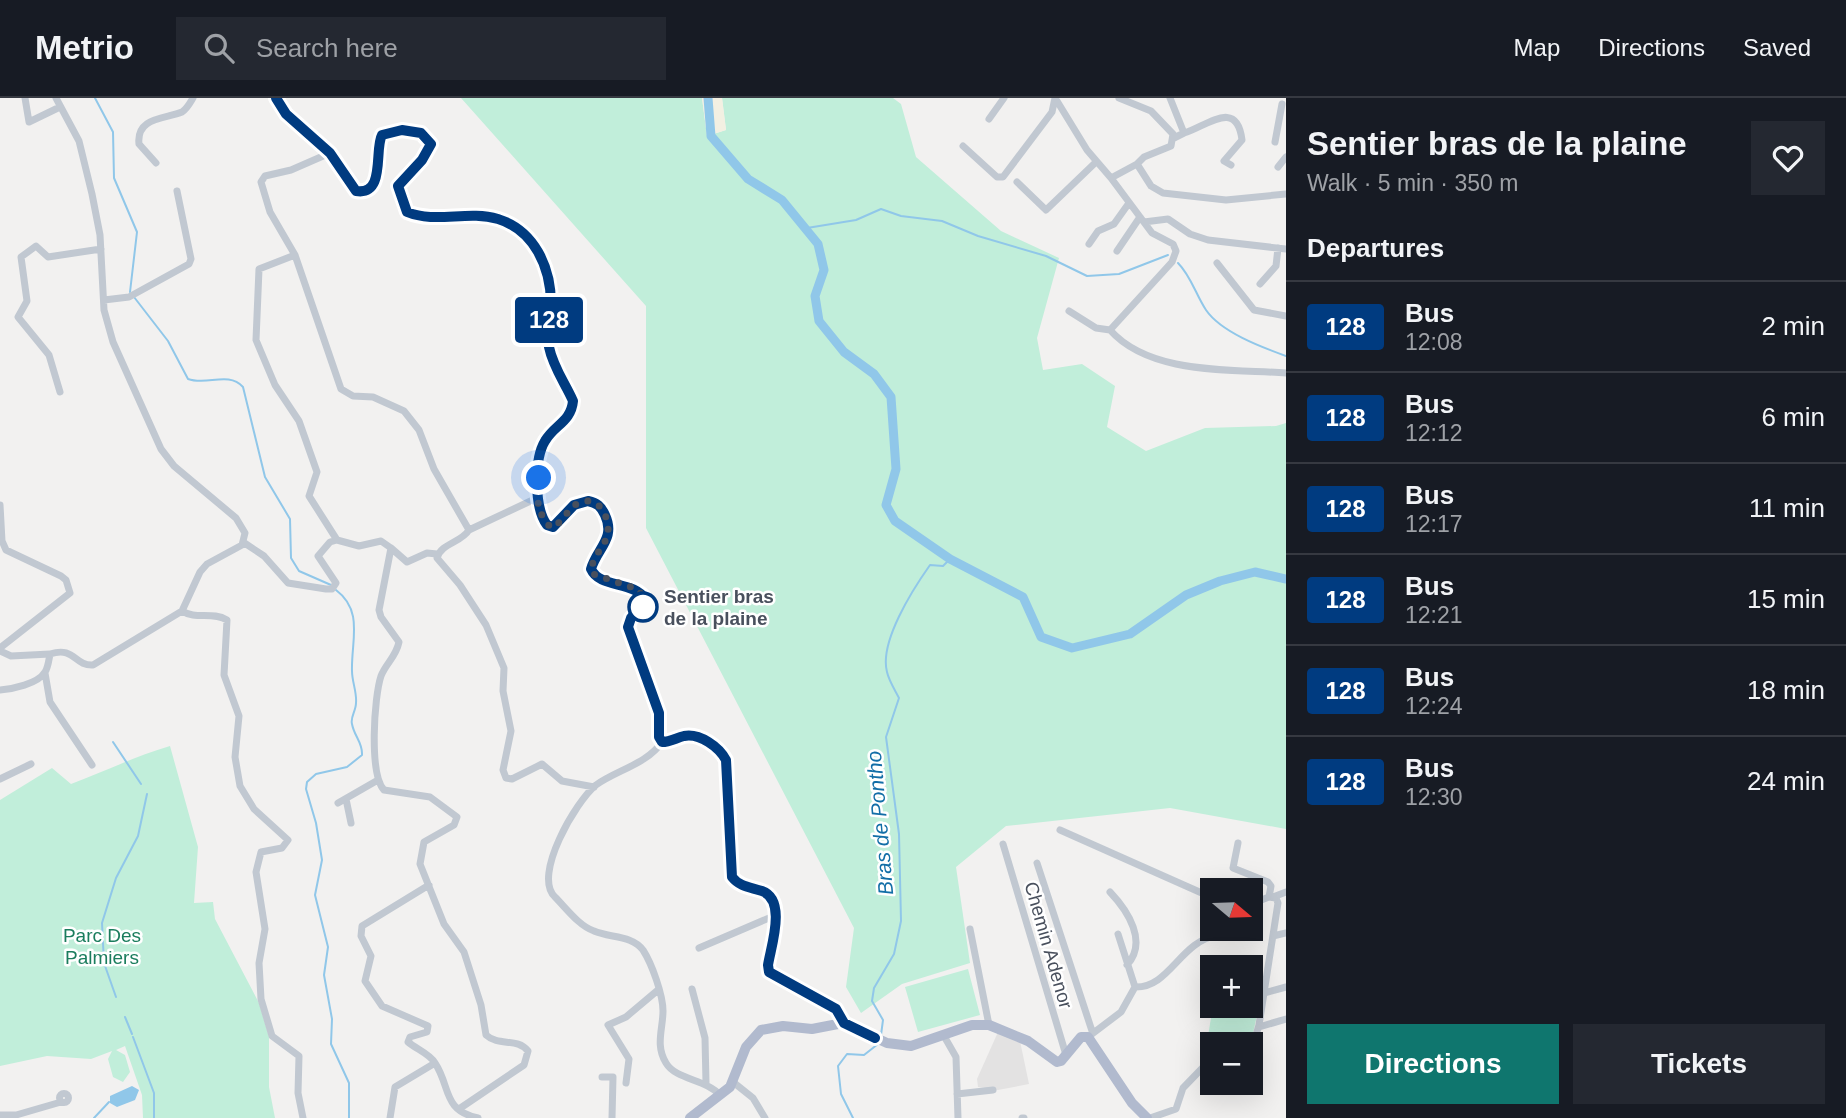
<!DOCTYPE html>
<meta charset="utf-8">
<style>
body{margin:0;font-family:Arial,sans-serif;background:#242831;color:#f1f3f6;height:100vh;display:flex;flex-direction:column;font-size:26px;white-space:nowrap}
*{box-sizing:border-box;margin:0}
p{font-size:23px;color:#9ea1a6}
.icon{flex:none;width:38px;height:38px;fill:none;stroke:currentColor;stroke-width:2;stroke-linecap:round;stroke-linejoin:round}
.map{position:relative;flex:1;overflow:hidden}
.panel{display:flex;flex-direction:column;background:#171b24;width:560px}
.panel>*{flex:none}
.badge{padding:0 14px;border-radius:5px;font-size:24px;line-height:46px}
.needle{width:46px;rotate:109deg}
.tools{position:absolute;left:1200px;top:780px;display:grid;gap:14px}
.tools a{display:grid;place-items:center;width:63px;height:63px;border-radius:0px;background:#171b24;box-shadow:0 7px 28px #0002;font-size:35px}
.you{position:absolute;width:35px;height:35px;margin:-18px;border:5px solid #fff;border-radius:50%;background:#1a73e8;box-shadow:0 0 0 10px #1a73e833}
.map>.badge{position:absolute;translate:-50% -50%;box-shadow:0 0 0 4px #fff}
h2{padding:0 21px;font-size:26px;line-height:63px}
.round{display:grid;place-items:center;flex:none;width:74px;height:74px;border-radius:0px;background:#242831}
.overview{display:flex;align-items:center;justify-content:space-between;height:119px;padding:0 21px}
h1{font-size:33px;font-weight:700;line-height:52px}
.primary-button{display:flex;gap:14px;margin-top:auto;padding:14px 21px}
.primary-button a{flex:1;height:80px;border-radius:0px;background:#0f766e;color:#fff;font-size:28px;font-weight:700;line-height:80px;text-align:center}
.primary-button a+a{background:#242831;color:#f1f3f6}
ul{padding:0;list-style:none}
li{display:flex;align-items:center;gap:21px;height:91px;padding:0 21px;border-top:2px solid #363941}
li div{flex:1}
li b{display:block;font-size:26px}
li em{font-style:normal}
li .badge{min-width:77px;font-weight:700;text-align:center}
header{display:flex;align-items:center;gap:42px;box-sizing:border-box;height:98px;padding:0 35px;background:#171b24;border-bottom:2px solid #363941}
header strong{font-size:33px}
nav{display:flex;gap:38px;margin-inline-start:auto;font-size:24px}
.search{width:490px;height:63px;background:#242831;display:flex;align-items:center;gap:18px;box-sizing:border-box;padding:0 24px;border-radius:0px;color:#9ea1a6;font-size:26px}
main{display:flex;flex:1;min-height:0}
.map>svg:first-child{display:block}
.education{fill:#e3e2e2}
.green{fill:#c1eeda}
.sand{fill:#f3f0e2}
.water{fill:#90c7e9}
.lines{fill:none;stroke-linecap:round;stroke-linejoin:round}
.stream{stroke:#90c7e9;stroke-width:2}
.river{stroke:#90c7e9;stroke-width:9}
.minor{stroke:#c1c8d1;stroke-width:7}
.major{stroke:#b1bace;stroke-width:10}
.line-casing{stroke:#fff;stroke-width:16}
.line{stroke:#003b80;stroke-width:10}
.walk{stroke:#49505d;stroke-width:7;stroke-dasharray:0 12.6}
.stop-dot{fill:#fff;stroke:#003b80;stroke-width:3.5}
.labels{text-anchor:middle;stroke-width:5;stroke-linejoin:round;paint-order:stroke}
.stop-label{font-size:19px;font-weight:bold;fill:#49505d;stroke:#fff;text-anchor:start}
.park-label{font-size:19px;fill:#1b7d5d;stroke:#fff}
.street-label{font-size:19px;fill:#49505d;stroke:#fff}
.water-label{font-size:21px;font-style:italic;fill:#126ea7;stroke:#fff}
</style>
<header>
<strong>Metrio</strong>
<div class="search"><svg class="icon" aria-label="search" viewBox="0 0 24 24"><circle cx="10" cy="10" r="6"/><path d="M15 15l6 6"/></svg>Search here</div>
<nav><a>Map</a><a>Directions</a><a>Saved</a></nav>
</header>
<main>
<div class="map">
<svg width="1286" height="1020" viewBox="0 0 1286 1020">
<rect width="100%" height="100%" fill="#f2f1f0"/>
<path class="education" d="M998 934 1020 943 1029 986 998 992 978 989 977 981Z"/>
<path class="green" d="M461 0H702L707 38 726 32 722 0H893L901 6 916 59 1001 133 1059 160 1037 240 1043 272 1082 266 1115 288 1107 329 1146 353 1205 330 1276 328 1286 325V731L1170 710 1006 728 956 769 970 865 902 886 861 915 846 889 854 830 646 430V208Z
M170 648 198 749 194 805 213 804 215 821 259 905 269 939V989L275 1020H143L142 997 125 948 116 952 125 957 130 974 123 984 113 979 108 961 112 953 91 961 47 958 0 968V702L52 670 71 686C103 674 136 658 170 648Z
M968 871 980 917 918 934 905 889Z
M1262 894 1252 940 1238 947H1213V954L1205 956 1213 908H1251V897Z"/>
<path class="sand" d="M702 0H722L726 32 707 38Z"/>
<path class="water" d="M132 988 139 992 135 1002 117 1009 110 1005V998Z"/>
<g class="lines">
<path class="stream" d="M95 0 113 34 114 80 137 134 130 194
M807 130 856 122 881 111 901 118 942 123 978 138 1046 158 1087 178 1119 176 1168 157
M1178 165C1191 178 1196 197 1206 212 1221 234 1261 249 1286 258
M134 199 168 243 188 281C207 288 228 273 243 289L265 379 290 421 291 460 299 473 331 487
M336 492C364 513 351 543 352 573 352 584 357 594 356 605 356 613 350 619 352 626 354 638 363 645 362 657L347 669 316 676 307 684 306 691 316 725 322 762 315 797 328 849 324 877 332 921 331 946 349 985V1020
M113 644 141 686
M116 899 104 865 102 825 116 780 138 738 147 696
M125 919 132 936
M881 937 883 922 872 903 874 890 894 856 901 823 899 736 886 639 899 600C895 592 889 583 887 574 879 544 913 491 930 467L943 468 950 461
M133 939 154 995V1020
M94 1020 109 1004
M853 1020 841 996 838 968 847 956 864 957 878 946"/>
<path class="river" d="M708 0 711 38 748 81 782 102 818 146 824 172 815 198 819 223 844 254 874 276 891 299 896 371 886 407 895 423 950 461 1023 499 1041 539 1072 550 1130 536 1186 497 1220 483 1255 474 1286 481"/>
<path class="minor" d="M25 0 29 24 60 9
M1119 0 1151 13 1173 36 1171 48 1144 59 1137 66 1151 88 1163 95 1226 102 1286 96
M1170 0 1184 35 1174 40
M1057 3 1087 52 1111 80
M989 21 1004 0
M1184 35C1207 28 1237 0 1242 42L1224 63 1231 67
M1275 44 1282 6
M963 48 997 79H1003L1052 14 1055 0
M330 55 291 72 265 78 261 84 270 114 295 157 259 171 256 242 275 287 299 323 317 374 309 398 337 442 359 448 381 443 391 450 379 512 381 519 399 544C396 559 386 565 381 578 374 599 369 676 384 692L430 699 457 719 454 727 424 744 420 766 444 826 464 854 481 907 486 937C499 949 517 939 528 953L524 967 459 1011
M156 65 139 46C136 19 165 21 182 14 187 11 190 5 193 0
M1278 69 1286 59
M1017 84 1046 112 1096 64
M1144 124 1168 121 1190 136 1208 142 1286 151
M1089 146 1098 133 1114 126 1129 105
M1117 153 1140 119
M295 157 341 291 353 298 373 299 404 313 419 332 434 371 469 432
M1217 165 1254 212 1286 218
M1260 186 1276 168 1278 150
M104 202 129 199 189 166 191 161 177 93
M1069 213 1096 230 1110 232
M1110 232 1172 164 1176 153 1173 146 1152 135 1111 80 1137 66
M1110 232C1150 277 1231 271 1286 275
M60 294 49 257 18 219 27 203 21 159 36 148 48 159 101 151
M537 400 469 432C461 445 441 445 437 460L460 487 486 527 504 570 503 593 511 633 503 672 506 680 512 681 542 666 562 683 594 689
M0 407 2 443 6 452 61 478 66 482 70 495 0 550
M243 444 264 458 288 485 326 491H332L336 485 318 458 330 444 337 442
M391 450 407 464 427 455 437 456
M182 513C196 522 212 513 227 522L224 577 239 618 235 659 240 688 254 711 288 742 282 750 261 754 256 774 265 831 259 865 261 901 272 938 299 958 298 995 303 1020
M0 553 11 558 50 556
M45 575 50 604 92 667
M0 592C12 591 38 586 45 574 48 570 49 561 50 556 75 548 74 568 93 567L182 513 200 474 207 466 242 447 245 435 236 420 174 368 161 351 113 244 104 212 100 137 92 96 79 43 56 0
M662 644C647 666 617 672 596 687 576 703 532 778 555 799 566 810 579 828 594 833 610 840 632 837 643 852 652 866 663 897 663 913 663 931 655 947 666 965 676 982 706 981 720 997
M0 681 31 666
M346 701 351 725
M338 705 378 682
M1060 732 1213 800
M1238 745 1233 770 1268 784 1271 788 1269 799
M1003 746 1066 957
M1037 765 1092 933
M429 787 362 828 361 838 371 858 365 883 382 908 428 928 427 934 410 939 408 944C416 951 430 956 435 965 451 989 442 1012 478 1020
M1110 794C1128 813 1148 844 1127 867
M1273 799 1286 794
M970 831 989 927
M1118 836 1135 889
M1273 838 1286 835
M699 850 776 817
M692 891 705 940 706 985
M1264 895 1286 889
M1259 929 1286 921
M944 938 956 959 958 1020
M1088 939 1121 914 1135 889C1170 890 1180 843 1218 837L1223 831
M1247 947 1255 941 1259 927 1278 805 1276 800 1269 799 1251 806
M602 979H613L612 1020
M733 984 753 1000 765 1020
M626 985 629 961 608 927 626 919 658 892
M59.5 1000a4.5 4.5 0 1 1 9 0a4.5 4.5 0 1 1-9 0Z
M957 996 993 992
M0 1017H16L61 1004
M390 1020 395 989 435 965
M1022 1020H1024
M1150 1020 1176 1011 1183 990 1213 959"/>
<path class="major" d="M276 0 286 16 330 55 356 93C387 98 374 51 382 37L402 32 421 35 431 46 422 62 398 88 407 114C436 127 468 112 498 121 534 132 552 170 551 206 551 220 546 235 549 249 553 269 566 285 573 303 571 324 554 327 545 343 534 362 533 410 547 427L553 429 574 407 588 403C597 405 601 408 605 417 616 441 597 450 591 471 600 491 634 482 646 502L631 520 628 529 659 615V639L662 644C670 644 676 640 684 638 700 635 719 649 726 662L732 779C740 789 750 789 762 793 787 802 771 848 768 867L769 874 836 910 843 925 887 945 911 948 972 927H989L1028 943 1057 964 1061 963 1081 939H1088L1132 1005 1147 1020
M690 1020 730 989 746 949 761 932 783 928 812 931 843 925"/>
</g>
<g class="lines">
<g class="line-casing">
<path id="line" d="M276 0 286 16 330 55 356 93C386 98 374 51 382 37L402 32 421 35 431 46 422 62 398 88 407 114C436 126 467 112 498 121 534 132 551 169 551 206 551 220 546 235 549 249 553 269 565 285 573 303 571 324 554 327 545 343 534 361 534 410 547 427L553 429 574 407 588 403C597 405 601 408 605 417 616 441 597 450 591 471 600 491 634 482 646 502L631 520 628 529 659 615V639L662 644C670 644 676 640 684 638 700 635 719 649 726 662L732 779C740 789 750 789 762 793 787 802 771 848 768 867L769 874 836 911 844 925 875 940"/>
</g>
<use href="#line" class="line"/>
<path class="walk" d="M539 380 538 411 550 429 556 428 574 407 588 403C597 405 601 408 605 417 618 446 586 456 593 476L637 491 646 502 643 509"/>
</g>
<circle class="stop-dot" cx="643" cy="509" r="14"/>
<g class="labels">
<g class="stop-label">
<text x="664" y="505">Sentier bras<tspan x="664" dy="22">de la plaine</tspan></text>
</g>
<g class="park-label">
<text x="102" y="844">Parc Des<tspan x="102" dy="22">Palmiers</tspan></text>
</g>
<g class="street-label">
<text transform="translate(1049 847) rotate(74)" y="7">Chemin Adenor</text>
</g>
<g class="water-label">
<text transform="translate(880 725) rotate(-95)" y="7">Bras de Pontho</text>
</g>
</g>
</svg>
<div class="tools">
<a><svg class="needle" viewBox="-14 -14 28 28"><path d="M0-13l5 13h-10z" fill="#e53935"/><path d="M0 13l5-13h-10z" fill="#9ea1a6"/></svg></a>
<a>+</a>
<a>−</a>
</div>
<div class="you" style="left:539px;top:380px"></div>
<b class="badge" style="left:549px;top:222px;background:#003b80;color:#fff">128</b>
</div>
<section class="panel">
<div class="overview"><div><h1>Sentier bras de la plaine</h1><p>Walk · 5 min · 350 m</p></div><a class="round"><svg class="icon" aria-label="heart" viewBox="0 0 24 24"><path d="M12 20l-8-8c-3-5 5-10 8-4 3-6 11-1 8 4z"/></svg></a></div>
<h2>Departures</h2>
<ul>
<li><span class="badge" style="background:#003b80;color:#fff">128</span><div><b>Bus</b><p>12:08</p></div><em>2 min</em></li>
<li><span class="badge" style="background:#003b80;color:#fff">128</span><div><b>Bus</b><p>12:12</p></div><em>6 min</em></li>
<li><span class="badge" style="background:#003b80;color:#fff">128</span><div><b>Bus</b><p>12:17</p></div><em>11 min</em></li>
<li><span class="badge" style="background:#003b80;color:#fff">128</span><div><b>Bus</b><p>12:21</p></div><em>15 min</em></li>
<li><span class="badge" style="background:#003b80;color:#fff">128</span><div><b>Bus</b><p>12:24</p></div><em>18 min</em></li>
<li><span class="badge" style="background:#003b80;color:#fff">128</span><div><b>Bus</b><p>12:30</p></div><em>24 min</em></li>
</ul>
<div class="primary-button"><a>Directions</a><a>Tickets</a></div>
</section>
</main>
